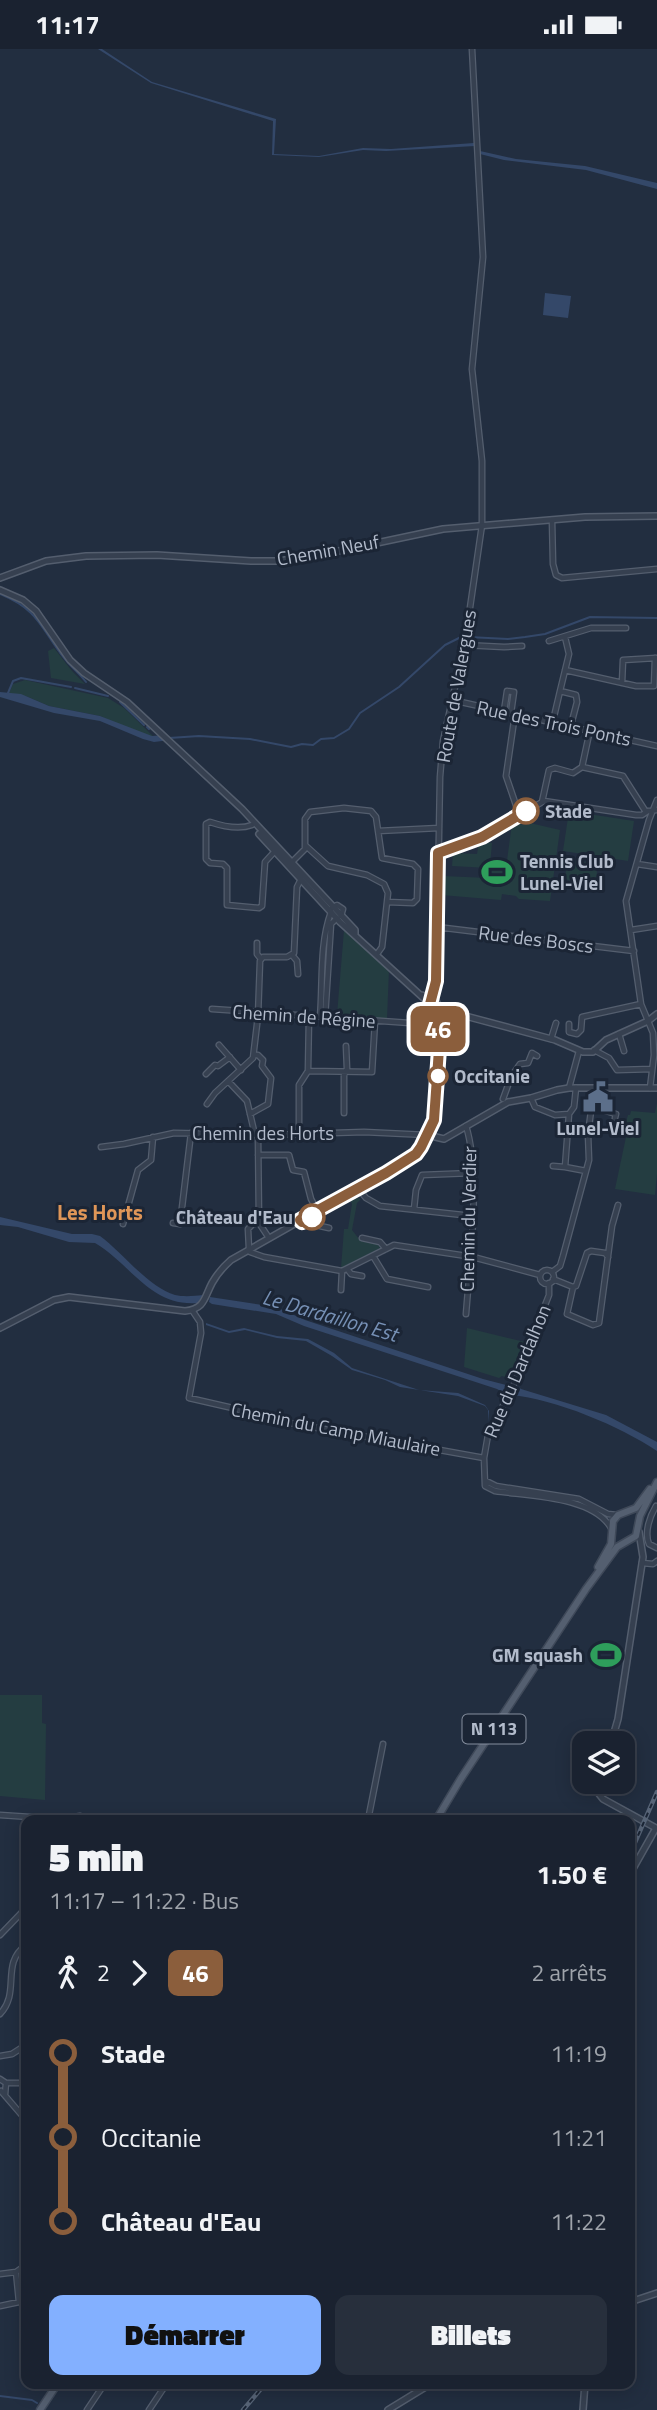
<!DOCTYPE html>
<html lang="fr">
<meta charset="utf-8">
<style>
body{margin:0;font-family:"Titillium Web",sans-serif;background:#272f3c;color:#f1f3f6;height:100vh;display:flex;flex-direction:column;font-size:26px;white-space:nowrap}
*{box-sizing:border-box;margin:0}
p{font-size:23px;color:#9fa4ab}
.icon{flex:none;width:38px;height:38px;fill:none;stroke:currentColor;stroke-width:2;stroke-linecap:round;stroke-linejoin:round}
.map{position:relative;flex:1;overflow:hidden}
.details{position:absolute;left:21px;top:1766px;width:614px;height:574px;display:flex;flex-direction:column;background:#1a2230;border-radius:14px;box-shadow:0 4px 18px #0003,0 0 0 2px #383f4c}
.details>*{flex:none}
.badge{padding:0 14px;border-radius:10px;font-size:24px;line-height:46px}
.fabs{position:absolute;left:572px;top:1682px;display:grid;gap:14px}
.fabs a{display:grid;place-items:center;width:63px;height:63px;border-radius:14px;background:#1a2230;box-shadow:0 4px 18px #0003,0 0 0 2px #383f4c;font-size:35px}
.map>.badge{position:absolute;translate:-50% -50%;box-shadow:0 0 0 4px #fff}
.legs{display:flex;align-items:center;gap:10px;height:77px;padding:0 28px;font-size:23px}
.legs p{margin-inline-start:auto}
.headline{display:flex;align-items:center;justify-content:space-between;height:119px;padding:0 28px}
h1{font-size:38px;font-weight:800;line-height:52px}
.button{display:flex;gap:14px;margin-top:auto;padding:14px 28px}
.button a{flex:1;height:80px;border-radius:14px;background:#83b0ff;color:#111;font-size:28px;font-weight:800;line-height:80px;text-align:center}
.button a+a{background:#272f3c;color:#f1f3f6}
ul{padding:0 28px;list-style:none}
li{display:flex;align-items:center;gap:24px;height:84px;font-size:26px}
li i{display:grid;place-items:center;width:10px;height:100%;margin:0 9px;background:currentColor}
li i::after{content:'';width:18px;height:18px;margin:-9px;border:5px solid;border-radius:50%;background:#1a2230}
li p{margin-inline-start:auto}
li:first-child i{background:linear-gradient(#0000 50%,currentColor 0)}
li:last-child i{background:linear-gradient(currentColor 50%,#0000 0)}
.status{display:flex;justify-content:space-between;align-items:center;height:49px;padding:0 35px;background:#1a2230;direction:ltr}
.status svg{height:19px;fill:currentColor}
.map>svg:first-child{display:block}
.green{fill:#243d41}
.water{fill:#344869}
.lines{fill:none;stroke-linecap:round;stroke-linejoin:round}
.stream{stroke:#344869;stroke-width:2}
.minor-casing{stroke:#545e6e;stroke-width:7}
.tertiary-casing{stroke:#545e6e;stroke-width:8}
.primary-casing{stroke:#3f4959;stroke-width:9}
.minor{stroke:#364050;stroke-width:4.5}
.tertiary{stroke:#364050;stroke-width:5}
.primary{stroke:#545f70;stroke-width:6}
.rail-casing{stroke:#576477;stroke-width:4.5}
.rail{stroke:#1b2535;stroke-width:2;stroke-dasharray:5;stroke-linecap:butt}
.line-1-casing{stroke:#fff;stroke-width:16}
.line-1{stroke:#8b5e3c;stroke-width:10}
.stop-1-dot{fill:#fff;stroke:#8b5e3c;stroke-width:3.5}
.labels{text-anchor:middle;stroke-width:6;stroke-linejoin:round;paint-order:stroke}
.shield{fill:#1b2535;stroke:#858e9e;stroke-width:2}
.shield-label{font-size:18px;font-weight:bold;fill:#b2bbcb}
.street-label{font-size:19px;fill:#b2bbcb;stroke:#1b2535}
.stop-label{font-size:19px;font-weight:bold;fill:#b2bbcb;stroke:#1b2535;text-anchor:start}
.poi-label{font-size:19px;font-weight:bold;fill:#b2bbcb;stroke:#1b2535;text-anchor:start}
.neighbourhood-label{font-size:21px;font-weight:bold;fill:#df9658;stroke:#1b2535}
.water-label{font-size:21px;font-style:italic;fill:#7690b5;stroke:#1b2535}
</style>
<div class="status"><b>11:17</b><svg viewBox="0 0 49 12"><path d="M0 12V9h3v3zM5 12V6h3v6zM10 12V3h3v9zM15 12V0h3v12zM26 1h20v11H26zM47 4h2v5h-2z"/></svg></div>
<div class="map">
<svg width="657" height="2361" viewBox="0 0 657 2361">
<rect width="100%" height="100%" fill="#222e40"/>
<path class="green" d="M54 599 72 622 85 635 51 629 48 602Z
M25 631 108 649 124 659 154 688 139 684 100 667 49 657 28 648 9 644 13 635Z
M569 762 634 772 628 812 563 802Z
M512 774 527 776 530 774 560 781 550 852 519 850 516 847 502 845 501 851 441 846 443 827 488 829 489 819 452 817 453 804 477 805 479 792 492 794 490 816 506 819Z
M572 811 593 814 597 823 596 831 593 830 587 835 571 833 565 829 567 813Z
M344 881 366 898 389 921 387 970 337 966Z
M657 1054V1125L655 1146 615 1140 626 1088 623 1084 628 1066H630L631 1062 655 1064Z
M357 1149 361 1150 357 1154 352 1181 359 1190 377 1193 380 1199 341 1219 344 1180H348L352 1155 350 1151Z
M467 1279 525 1293 511 1330 502 1327 499 1329 464 1318Z
M0 1646H42V1674L46 1675 45 1751 0 1747Z"/>
<path class="water" d="M98 0H102L152 33 276 70 274 105 319 107 363 99 391 100 474 94 475 97 386 102 363 101 319 108 272 106 273 72 151 34Z
M480 102 516 110 585 117 657 134V140L586 121 504 111 480 105Z
M545 244 571 247 568 269 543 266Z
M0 643 21 645 49 657 100 667 152 687 165 686 170 691 154 693 143 690 100 672 54 664 0 648Z
M0 1168 72 1185H92L100 1187C122 1203 148 1238 175 1246 184 1248 194 1247 203 1246L198 1254C150 1258 130 1214 95 1194L69 1193 18 1178 0 1176Z
M210 1248 276 1258 305 1271 483 1330 506 1336 511 1335 506 1345 497 1340 304 1277 276 1265 212 1255 209 1253Z
M206 1274 229 1282 244 1279 277 1287 308 1290 334 1304 352 1319 419 1341 458 1344 485 1356 489 1362 488 1373V1361L485 1357 458 1347 400 1338 385 1331 352 1321 332 1307 306 1292 277 1289 245 1281 229 1284 206 1276Z
M516 1336 521 1340 606 1366 657 1393V1402C620 1377 555 1350 511 1346Z"/>
<g class="lines">
<path class="stream" d="M0 545C39 561 40 578 64 609 71 618 80 625 86 633
M468 588 508 590 525 588 545 585 590 568 657 569
M75 639 108 647
M8 644 13 632 21 629 71 638
M120 653 144 676
M147 678 149 680
M169 689 199 687 250 690 291 698 302 695 313 696 321 690 334 689 349 680 360 664 399 638 445 596 463 587
M0 2347 32 2351 37 2354"/>
<g class="minor-casing">
<path id="minor" d="M552 471 553 515 556 526 562 529 657 520
M549 592 591 579H626
M464 596 504 598 522 597
M565 621 636 637H654L655 609
M622 634 623 611 656 609
M560 642 569 605 565 588
M452 651 657 697
M504 662 507 642 514 643 511 664
M515 665 506 727 519 765
M553 672 560 642 576 646 577 653 571 676
M582 718 623 727 646 763
M542 753 549 721 555 719 573 724 582 718 590 681
M252 776C239 781 222 777 210 773L206 775V810L210 814 223 815 227 819V856L259 859 262 857 265 813 275 802
M378 782 439 779
M306 797 328 817 367 826 384 835 388 844 382 898 377 905
M438 804 482 788 544 752 636 766H642L648 762 657 761
M291 814 305 800V770L310 763 344 759 371 762 376 768 382 809 413 815 418 820 417 850 413 854 387 853
M637 815 657 818
M332 859 337 856 343 860 341 867
M437 878 634 902
M631 881 657 877
M257 894V905L261 910
M292 906 297 912 298 925
M436 951 440 728 443 692 465 593 482 476V412L472 320 483 208 472 0
M212 960 438 976
M320 968C323 934 319 896 331 863
M325 969 331 875 337 869
M569 975V983L577 985 581 981 582 968 641 955
M619 985 624 1002
M551 990 556 974
M219 996 241 1021
M594 1001 609 1009 617 1021 652 1020
M308 1022 372 1023 375 972
M206 1025 215 1016 218 1017 230 1008
M228 1032 247 1052 255 1086
M569 1039 579 1002
M576 1039 574 1058 569 1065 565 1118 586 1122
M650 1039 654 1006 653 984 641 955 626 852 649 771 657 751
M531 1049 535 1058 555 1066 569 1065
M503 1050 511 1028 520 1015 528 1014 532 1004 537 1007
M207 1055 215 1044 253 1009 258 967 260 912 263 908H287L294 904 297 838 301 830
M602 1061 616 1065 615 1069
M344 1064V1026L347 1020 346 997
M250 1065 268 1055 271 1029 262 1017 263 1011 258 1006H254
M466 1077C481 1124 470 1213 466 1265
M258 1086 259 1174 269 1189
M299 1086V1036L308 1022 309 968
M432 1086 439 1000 438 975
M101 1098 124 1095 174 1084 269 1086 364 1083 427 1086 434 1071
M258 1106H289L293 1121 304 1123 311 1150 317 1161
M553 1117 565 1118
M360 1142 366 1149 380 1157 472 1167
M414 1160 416 1141 422 1126 472 1124
M302 1173 329 1179
M173 1174 180 1175 191 1084
M123 1175 138 1121 151 1111 153 1088
M362 1189 380 1193 386 1200
M249 1200 248 1180 253 1175 259 1174
M250 1203 264 1208 342 1222
M373 1207 387 1230 428 1238
M608 1208 605 1204 591 1202 587 1204 576 1237 573 1238 567 1265 593 1276 599 1274 612 1177 618 1156
M348 1221 351 1225 362 1227
M540 1228a7 7 0 1 1 14 0a7 7 0 1 1-14 0Z
M342 1222 394 1196 473 1208 540 1226
M552 1223 560 1217 563 1207 589 1111 588 1085 594 1039
M553 1230 573 1238
M549 1234V1246L514 1335 488 1386 484 1409 485 1437 495 1442C528 1447 593 1447 611 1479
M341 1241 342 1222
M192 1261 200 1273 201 1284 189 1349 237 1360 257 1368 484 1409
M486 1432 496 1437 579 1450 608 1465 617 1466
M656 1457C650 1467 644 1483 649 1495L657 1499
M642 1514 653 1515 657 1512
M0 1766 60 1770 80 1767
M81 1771 97 1769 143 1771
M368 1771 383 1695
M379 1771H429
M0 1886 26 1859
M0 1965C21 1943 0 1915 26 1896
M0 2007 12 2005 26 1996
M0 2030 6 2034 5 2046
M6 2034H26
M1 2042 26 2071
M0 2225 16 2223 23 2218
M0 2257 19 2253 16 2223
M87 2361 105 2334
M149 2361 167 2334"/>
</g>
<g class="tertiary-casing">
<path id="tertiary" d="M0 529 46 512 86 507 157 506 251 512H278L315 507 443 480 585 468 657 467
M0 541 23 551 36 562 70 611 84 624 127 653 242 760 355 881V885
M259 785 340 873 430 955 439 971
M422 946 436 951 441 965 439 971
M439 971 449 965H458L555 991 583 1003H593L606 991 648 972 657 965
M418 1102 427 1086 444 1090 508 1053 531 1049 557 1041 569 1039H657
M0 1279 54 1251 69 1248 185 1262C205 1260 204 1249 212 1234 217 1225 223 1218 231 1211L418 1105 432 1086
M611 1694 618 1670 643 1508 639 1483
M600 1732 599 1745 603 1750 656 1779 630 1825
M630 2253 657 2244
M388 2361 432 2334
M583 2361 585 2334"/>
</g>
<g class="primary-casing">
<path id="primary" d="M598 1518 611 1495 613 1472 618 1466 636 1459 650 1440
M436 1771 460 1731 586 1540 617 1498 636 1487 640 1467 657 1433
M40 2361 58 2334"/>
</g>
<use href="#minor" class="minor"/>
<use href="#tertiary" class="tertiary"/>
<use href="#primary" class="primary"/>
<g class="rail-casing">
<path id="rail" d="M630 1805 657 1743
M243 2361 266 2334"/>
</g>
<use href="#rail" class="rail"/>
</g>
<g class="lines">
<g class="line-1-casing">
<path id="line-1" d="M312 1168 302 1173 300 1171 386 1124 416 1105 421 1098 434 1071 439 1000V971L430 955 436 932 438 804 482 788 526 762"/>
</g>
<use href="#line-1" class="line-1"/>
</g>
<defs>
<g id="stadium-bare" transform="scale(2.415)"><path d="M0-5a6.5 5 0 1 0 0 10a6.5 5 0 1 0 0-10ZM-3.5-1.8h7v3.6h-7Z" fill="#2e9e5b" stroke="#1b2535" stroke-width="2.5" paint-order="stroke"/></g>
<g id="civic-bare" transform="scale(2.415)"><path d="M-.6-6.5H3V-4.5H.6V-3L4-1V1h2V6H-6V1h2V-1L-.6-3ZM-1.2 2.5V6h2.4V2.5Z" fill="#5c6f8a" stroke="#1b2535" stroke-width="2.5" paint-order="stroke"/></g>
</defs>
<g fill-rule="evenodd">
<use href="#stadium-bare" x="497" y="823"/>
<use href="#civic-bare" x="598" y="1048"/>
<use href="#stadium-bare" x="606" y="1606"/>
</g>
<g class="stop-1-dot">
<circle cx="526" cy="762" r="12"/>
<circle cx="438" cy="1027" r="9"/>
<circle cx="312" cy="1168" r="12"/>
</g>
<g class="labels">
<rect class="shield" x="462.5" y="1665.5" width="63" height="29" rx="5"/>
<g class="shield-label">
<text x="494" y="1686">N 113</text>
</g>
<g class="street-label">
<text transform="translate(328 501) rotate(-10)" y="7">Chemin Neuf</text>
<text transform="translate(456 637) rotate(-80)" y="7">Route de Valergues</text>
<text transform="translate(554 674) rotate(12)" y="7">Rue des Trois Ponts</text>
<text transform="translate(536 890) rotate(7)" y="7">Rue des Boscs</text>
<text transform="translate(304 967) rotate(4)" y="7">Chemin de Régine</text>
<text x="263" y="1091">Chemin des Horts</text>
<text transform="translate(468 1170) rotate(-89)" y="7">Chemin du Verdier</text>
<text transform="translate(517 1322) rotate(-67)" y="7">Rue du Dardalhon</text>
<text transform="translate(336 1380) rotate(11)" y="7">Chemin du Camp Miaulaire</text>
</g>
<g class="stop-label">
<text x="545" y="769">Stade</text>
<text x="454" y="1034">Occitanie</text>
<text x="293" y="1175" text-anchor="end">Château d'Eau</text>
</g>
<g class="poi-label">
<text x="520" y="819">Tennis Club<tspan x="520" dy="22">Lunel-Viel</tspan></text>
<text x="598" y="1086" text-anchor="middle">Lunel-Viel</text>
<text x="583" y="1613" text-anchor="end">GM squash</text>
</g>
<g class="neighbourhood-label">
<text x="100" y="1171">Les Horts</text>
</g>
<g class="water-label">
<text transform="translate(330 1267) rotate(16)" y="7">Le Dardaillon Est</text>
</g>
</g>
</svg>
<div class="fabs">
<a><svg class="icon" aria-label="layers" viewBox="0 0 24 24"><path d="M12 4l9 5-9 5-9-5zM3 14l9 5 9-5"/></svg></a>
</div>
<b class="badge" style="left:438px;top:980px;background:#8b5e3c;color:#fff">46</b>
<section class="details">
<div class="headline"><div><h1>5 min</h1><p>11:17 – 11:22 · Bus</p></div><b>1.50 €</b></div>
<div class="legs"><svg class="icon" aria-label="walk" viewBox="0 0 24 24"><circle cx="13" cy="4" r="2"/><path d="M13 8l-2 6 4 7M11 14l-3 7M7 12l3-4h3l4 4"/></svg>2<svg class="icon" aria-label="forward" viewBox="0 0 24 24"><path d="M9 5l7 7-7 7"/></svg><b class="badge" style="background:#8b5e3c;color:#fff">46</b><p>2 arrêts</p></div>
<ul>
<li><i style="color:#8b5e3c"></i><b>Stade</b><p>11:19</p></li>
<li><i style="color:#8b5e3c"></i><span>Occitanie</span><p>11:21</p></li>
<li><i style="color:#8b5e3c"></i><b>Château d'Eau</b><p>11:22</p></li>
</ul>
<div class="button"><a>Démarrer</a><a>Billets</a></div>
</section>
</div>
